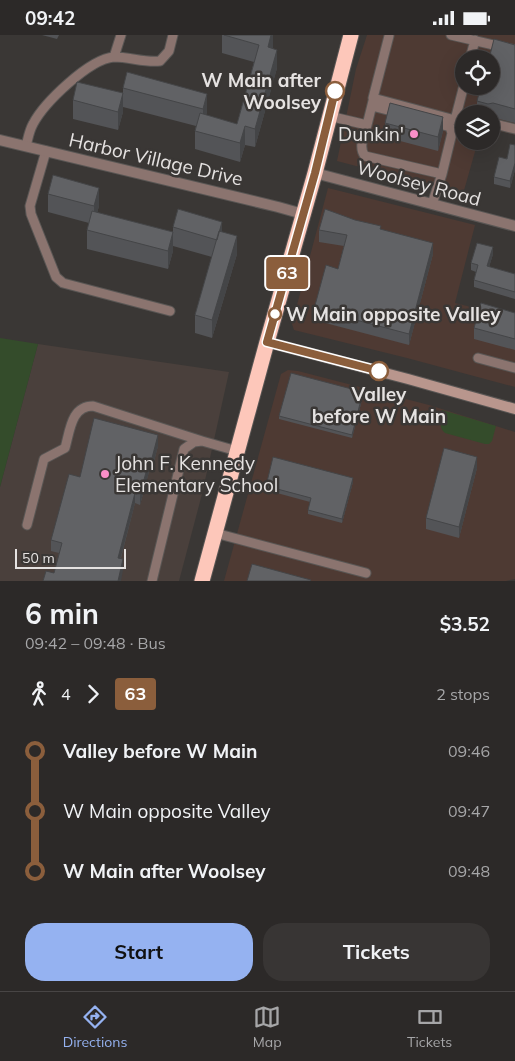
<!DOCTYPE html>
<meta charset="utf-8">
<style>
body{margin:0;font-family:Mulish,sans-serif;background:#383534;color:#f1f3f6;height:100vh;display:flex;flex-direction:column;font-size:19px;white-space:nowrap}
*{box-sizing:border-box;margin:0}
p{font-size:16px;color:#a6a6a8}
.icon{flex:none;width:28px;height:28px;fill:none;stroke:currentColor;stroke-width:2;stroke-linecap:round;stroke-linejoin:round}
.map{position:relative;height:546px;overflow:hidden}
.side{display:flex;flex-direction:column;background:#2c2928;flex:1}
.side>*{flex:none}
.badge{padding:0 10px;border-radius:4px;font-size:18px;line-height:32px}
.fabs{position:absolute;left:455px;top:15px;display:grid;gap:10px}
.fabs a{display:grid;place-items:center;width:45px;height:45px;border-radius:50%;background:#2c2928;box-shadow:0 5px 20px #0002,0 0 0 1px #484545;font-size:25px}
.scale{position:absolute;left:15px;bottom:12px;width:111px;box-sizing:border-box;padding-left:5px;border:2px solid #e5e2e1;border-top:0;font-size:14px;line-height:18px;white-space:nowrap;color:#e5e2e1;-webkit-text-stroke:4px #3a3735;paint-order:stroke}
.map>.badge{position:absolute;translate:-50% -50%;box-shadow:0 0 0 2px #fff}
.legs{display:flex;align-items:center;gap:8px;height:55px;padding:0 25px;font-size:16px}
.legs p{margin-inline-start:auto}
.headline{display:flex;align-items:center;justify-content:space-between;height:85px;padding:0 25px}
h1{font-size:28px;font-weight:700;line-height:38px}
.action{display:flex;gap:10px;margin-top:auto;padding:10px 25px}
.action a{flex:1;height:58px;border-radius:20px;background:#95b2f1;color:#111;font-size:20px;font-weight:700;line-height:58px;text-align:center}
.action a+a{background:#383534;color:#f1f3f6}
ul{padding:0 25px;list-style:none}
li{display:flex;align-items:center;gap:18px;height:60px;font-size:19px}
li i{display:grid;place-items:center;width:8px;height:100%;margin:0 6px;background:currentColor}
li i::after{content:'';width:12px;height:12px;margin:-6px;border:4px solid;border-radius:50%;background:#2c2928}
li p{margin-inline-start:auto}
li:first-child i{background:linear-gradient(#0000 50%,currentColor 0)}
li:last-child i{background:linear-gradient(currentColor 50%,#0000 0)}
.status{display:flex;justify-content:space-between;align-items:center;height:35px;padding:0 25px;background:#2c2928;direction:ltr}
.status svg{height:14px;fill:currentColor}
.menu{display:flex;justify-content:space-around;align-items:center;height:70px;border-top:1px solid #484545;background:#2c2928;font-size:14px;color:#a6a6a8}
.menu a{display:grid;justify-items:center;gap:2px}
.menu .on{color:#95b2f1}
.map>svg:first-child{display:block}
.commercial{fill:#4e3a33;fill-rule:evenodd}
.built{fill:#4a403c}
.green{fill:#344c2b}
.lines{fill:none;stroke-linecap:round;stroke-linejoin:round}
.lane-casing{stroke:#595654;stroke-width:11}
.street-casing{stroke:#595654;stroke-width:12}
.secondary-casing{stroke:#595654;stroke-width:12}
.highway-casing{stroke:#595654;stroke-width:17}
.lane{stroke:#8b746f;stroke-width:9}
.street{stroke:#8b746f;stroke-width:10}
.secondary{stroke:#b9968d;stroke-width:10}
.highway{stroke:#fdc7ba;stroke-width:15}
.wall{fill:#535457}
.shaded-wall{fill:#444547}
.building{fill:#616265;stroke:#444547}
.line-1-casing{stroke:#fff;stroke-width:11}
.line-1{stroke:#8b5e3c;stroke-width:8}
.stop-1-dot{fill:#fff;stroke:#8b5e3c;stroke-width:2.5}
.poi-dot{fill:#fa8fc7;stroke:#3a3735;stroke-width:2}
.labels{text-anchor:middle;stroke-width:5;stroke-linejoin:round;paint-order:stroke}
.stop-label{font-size:19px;font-weight:bold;fill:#e5e2e1;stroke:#3a3735;text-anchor:end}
.poi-label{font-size:19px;fill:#e5e2e1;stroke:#3a3735;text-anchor:end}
.street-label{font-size:19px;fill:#e5e2e1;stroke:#3a3735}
</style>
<div class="status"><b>09:42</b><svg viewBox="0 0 49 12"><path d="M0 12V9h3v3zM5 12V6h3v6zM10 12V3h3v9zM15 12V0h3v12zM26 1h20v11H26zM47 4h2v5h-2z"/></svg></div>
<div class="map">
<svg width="515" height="546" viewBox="0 0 515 546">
<rect width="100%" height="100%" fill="#3a3735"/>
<path class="commercial" d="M367 0H515V100L496 95 495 99 491 98V79H464V106H478L463 159 337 126 356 34ZM464 24H491V51H464Z
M328 153 475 190 455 268 515 283V352L407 323 294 295 292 289Z
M288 335 298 336 429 370 515 397V544L506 546H224L281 339Z"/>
<path class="built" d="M38 309 229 337 202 459 179 546H0V452Z"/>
<path class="green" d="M0 303 38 309 0 452Z
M442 375 496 391 492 406 489 409H485L445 398C438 392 441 384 442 375Z"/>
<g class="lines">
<g class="lane-casing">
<path id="lane" d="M451 0 515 15
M389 1 373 63 455 85 464 50
M114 22 121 0
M470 24 475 5
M372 71 399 78
M329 81 367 90C364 100 358 113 365 121L442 139
M491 88 515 94
M367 90 373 66
M26 111C28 104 29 96 33 89 44 68 89 24 114 22 130 22 145 28 160 26L169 16 173 0
M46 116 30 171 31 179 56 242 63 248 170 276
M432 169 442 139 452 98 450 92 434 87
M478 323 515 333
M27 490 44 424 65 413C70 396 71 371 93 371L202 406
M215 498 366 538
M152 546 184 414 194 407 202 406 237 416"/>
</g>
<g class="street-casing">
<path id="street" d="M0 105 278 172 303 179
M315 138 515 191"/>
</g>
<g class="secondary-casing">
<path id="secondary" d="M267 307 408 344 515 374"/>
</g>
<g class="highway-casing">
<path id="highway" d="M202 546 267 307 315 138 351 0"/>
</g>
<use href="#lane" class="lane"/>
<use href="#street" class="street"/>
<use href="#secondary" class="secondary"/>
<use href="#highway" class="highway"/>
</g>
<path class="wall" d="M42 0H59L57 4Z
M222 0H273V13L277 33 255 112 245 110 240 127 195 114V96L196 91 123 72V77L118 95 73 84V65L123 58V53L207 59V77L206 80 237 89 254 27 222 18Z
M515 10V88L491 82V79H477V66Z
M385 88 443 96 438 116 385 102Z
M515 110V135L510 153 494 149V142Z
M48 159 99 171 97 178 173 197V192L222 197 237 219 212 303 195 298V280L212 222 173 211V216L168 234 87 214V195L89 188 48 177Z
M381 194 433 219 409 310 314 285V274L338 234 344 211 319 207V195Z
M493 219 489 232 515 239V264L474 252V245L476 237 471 235V228Z
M515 278V315L474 304V293Z
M363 361 352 403 279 384V381Z
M158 411 152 434 150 433 140 470 135 468 121 523 123 535 54 538 59 518 51 516V505L80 442Z
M477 433 459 503 426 494V483Z
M353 447 342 488 308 479V475L310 467 266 455V451Z"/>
<path class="shaded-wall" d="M271 0H273V14L268 12Z
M277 15V33L255 112V94Z
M123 58V77L118 95V77Z
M207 59V77L203 93V74Z
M443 82V96L438 116V102Z
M245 91V110L240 127V108Z
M515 128V135L510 153V146Z
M99 153V171L94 190V171Z
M222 187V205H217Z
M173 197V216L168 234V216Z
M237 201V219L212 303V285Z
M433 208V219L409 310V299Z
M493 212V219L487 239V231Z
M363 357V361L352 403V400Z
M158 400V411L152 434V423Z
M477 422V433L459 503V492Z
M150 423V433L140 470V459Z
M353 443V447L342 488V484Z
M135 458V468L118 533V523Z
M123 524V535L121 546H118Z"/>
<path class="building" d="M224 0H271L268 12 277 15 255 94 245 91 240 108 195 96 200 78 237 89 259 10Z
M494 4 515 10V74L493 68 488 69 477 66 481 51H491V24H489Z
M127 37 207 59 203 74 123 53Z
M77 47 123 58 118 77 73 65Z
M390 68 443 82 438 102 385 88Z
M510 109 515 110V128L510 146 494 142 499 122 507 124Z
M53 140 99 153 94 171 48 159Z
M178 174 222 187 217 205 173 192Z
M325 174 355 185 381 191 380 194 433 208 409 299 314 274 326 230 338 234 347 200 319 195Z
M92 176 173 197 168 216 87 195Z
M219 196 237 201 212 285 195 280Z
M477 208 493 212 487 231 515 239V257L474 245 478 230 471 228Z
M481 268 515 278V304L474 293Z
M291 338 363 357 352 400 279 381Z
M94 383 158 400 152 423H150L140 459 135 458 118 523 123 524 118 546H43L46 536 54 538 62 508 51 505 69 439 80 442Z
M444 413 477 422 459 492 426 483Z
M273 422 353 443 342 484 308 475 311 463 266 451Z
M252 529 311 545 310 546H247Z"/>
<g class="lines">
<g class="line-1-casing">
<path id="line-1" d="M335 56 315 138 267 307 379 336"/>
</g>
<use href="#line-1" class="line-1"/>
</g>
<g class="stop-1-dot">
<circle cx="335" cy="56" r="9"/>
<circle cx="275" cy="279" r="6"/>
<circle cx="379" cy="336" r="9"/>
</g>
<g class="poi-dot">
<circle cx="414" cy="99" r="5"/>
<circle cx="105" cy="439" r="5"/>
</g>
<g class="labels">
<g class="stop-label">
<text x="321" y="52">W Main after<tspan x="321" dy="22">Woolsey</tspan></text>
<text x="286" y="286" text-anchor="start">W Main opposite Valley</text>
<text x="379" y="366" text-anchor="middle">Valley<tspan x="379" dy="22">before W Main</tspan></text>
</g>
<g class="poi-label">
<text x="404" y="106">Dunkin'</text>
<text x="115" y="435" text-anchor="start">John F. Kennedy<tspan x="115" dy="22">Elementary School</tspan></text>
</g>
<g class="street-label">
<text transform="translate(156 124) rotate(13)" y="7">Harbor Village Drive</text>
<text transform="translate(419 148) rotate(15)" y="7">Woolsey Road</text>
</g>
</g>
</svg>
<div class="fabs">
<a><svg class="icon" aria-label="locate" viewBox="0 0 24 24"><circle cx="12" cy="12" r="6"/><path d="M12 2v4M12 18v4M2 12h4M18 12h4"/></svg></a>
<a><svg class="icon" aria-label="layers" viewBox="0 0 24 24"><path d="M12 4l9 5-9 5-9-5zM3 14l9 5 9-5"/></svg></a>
</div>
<div class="scale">50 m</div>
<b class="badge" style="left:287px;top:238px;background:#8b5e3c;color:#fff">63</b>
</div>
<section class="side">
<div class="headline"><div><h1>6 min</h1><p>09:42 – 09:48 · Bus</p></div><b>$3.52</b></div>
<div class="legs"><svg class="icon" aria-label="walk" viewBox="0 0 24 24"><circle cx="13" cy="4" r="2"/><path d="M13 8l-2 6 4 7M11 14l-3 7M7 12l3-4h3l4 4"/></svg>4<svg class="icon" aria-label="forward" viewBox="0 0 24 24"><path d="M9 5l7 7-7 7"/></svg><b class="badge" style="background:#8b5e3c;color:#fff">63</b><p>2 stops</p></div>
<ul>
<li><i style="color:#8b5e3c"></i><b>Valley before W Main</b><p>09:46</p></li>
<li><i style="color:#8b5e3c"></i><span>W Main opposite Valley</span><p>09:47</p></li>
<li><i style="color:#8b5e3c"></i><b>W Main after Woolsey</b><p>09:48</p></li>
</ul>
<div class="action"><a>Start</a><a>Tickets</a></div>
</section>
<nav class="menu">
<a class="on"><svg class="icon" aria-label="directions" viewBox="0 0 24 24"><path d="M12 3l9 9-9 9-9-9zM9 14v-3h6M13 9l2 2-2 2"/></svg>Directions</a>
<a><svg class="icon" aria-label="map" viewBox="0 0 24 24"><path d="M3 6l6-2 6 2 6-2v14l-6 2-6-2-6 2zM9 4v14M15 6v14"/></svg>Map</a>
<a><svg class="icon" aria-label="tickets" viewBox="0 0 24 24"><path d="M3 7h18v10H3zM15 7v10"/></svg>Tickets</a>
</nav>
